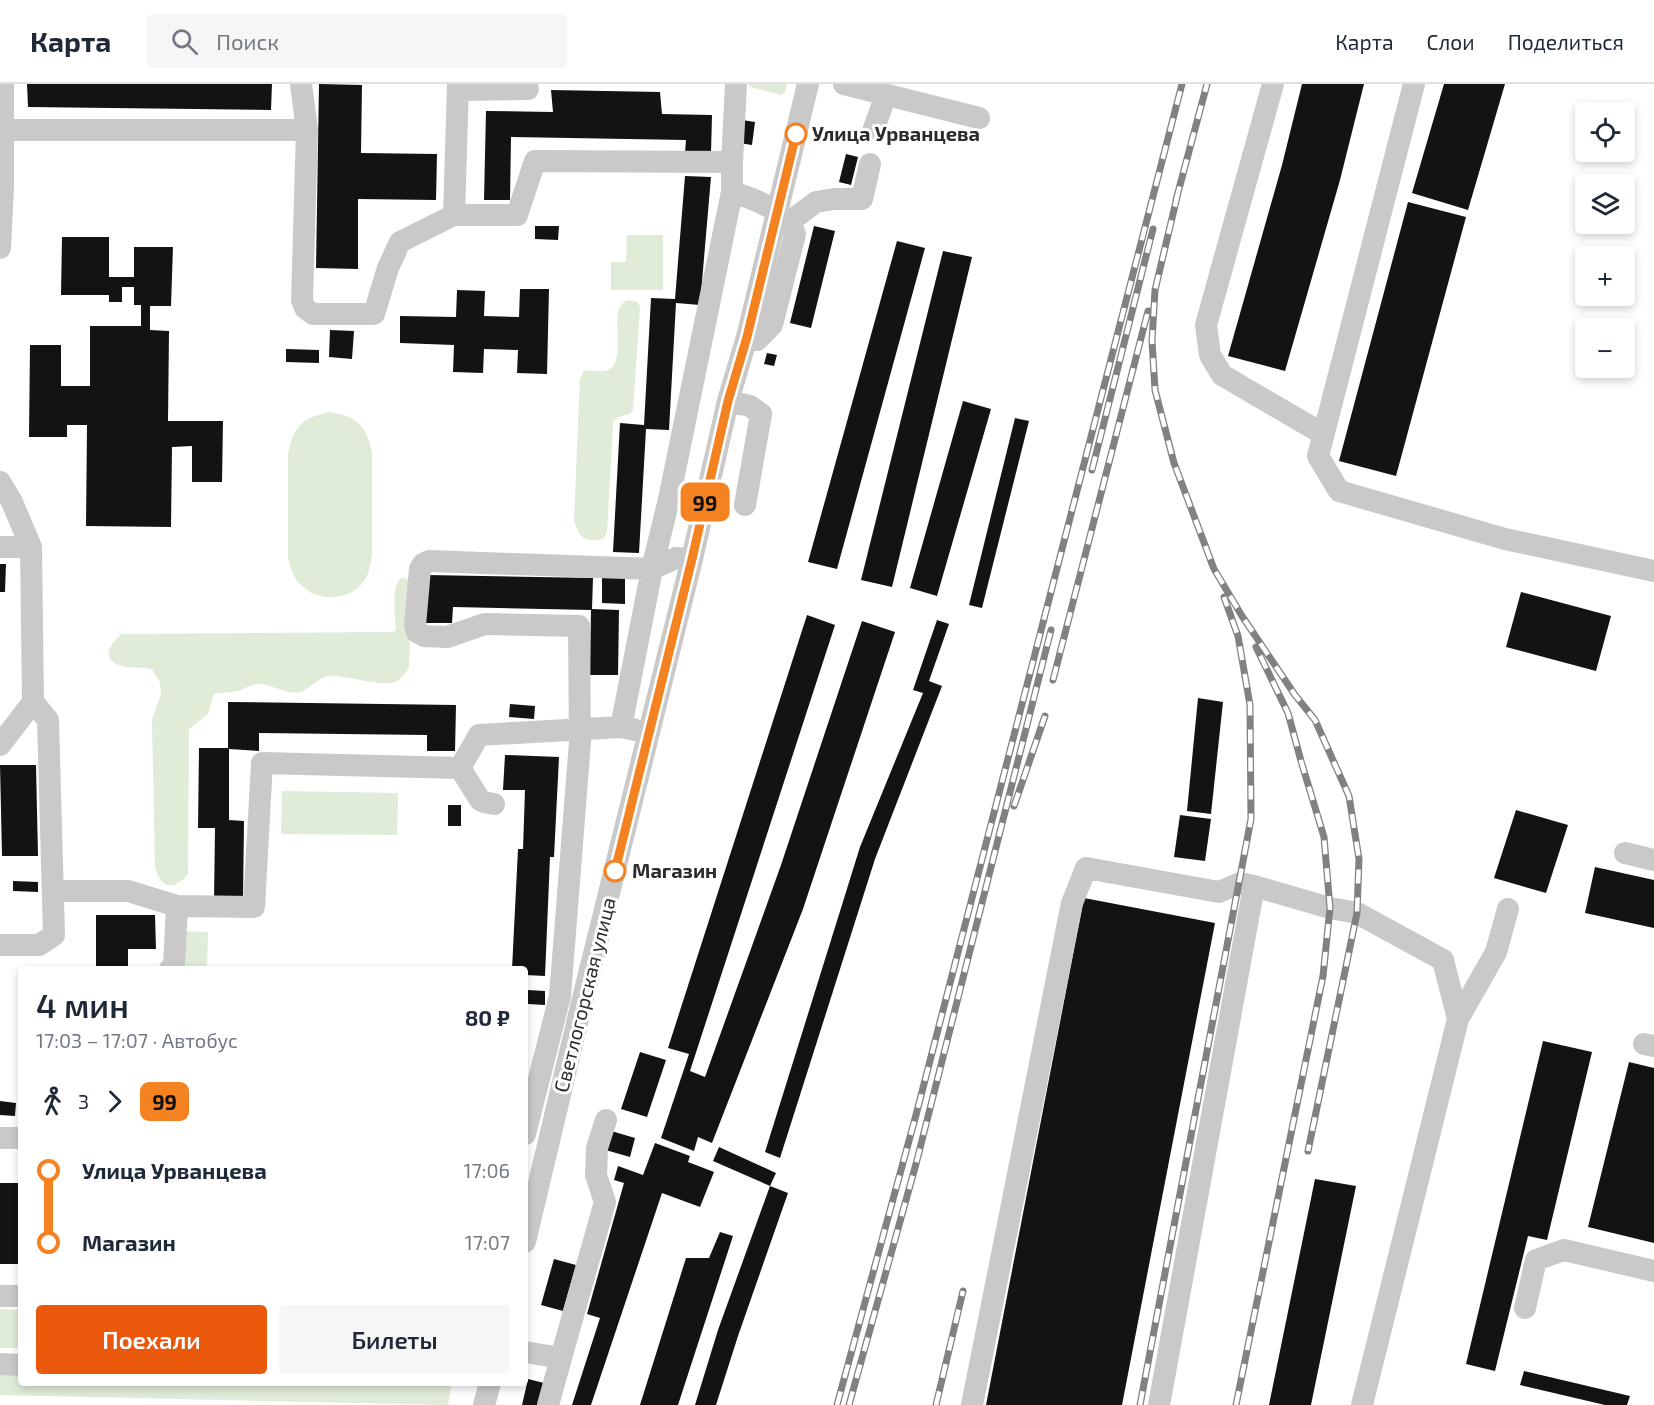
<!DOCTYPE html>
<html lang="ru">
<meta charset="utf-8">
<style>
body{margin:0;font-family:"Exo 2",sans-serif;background:#f6f6f7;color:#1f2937;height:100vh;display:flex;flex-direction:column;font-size:22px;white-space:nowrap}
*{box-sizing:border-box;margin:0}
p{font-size:20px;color:#747a83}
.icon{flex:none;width:33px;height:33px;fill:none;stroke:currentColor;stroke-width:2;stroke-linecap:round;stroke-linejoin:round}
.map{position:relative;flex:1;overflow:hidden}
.details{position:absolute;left:18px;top:882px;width:510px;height:420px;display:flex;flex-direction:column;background:#fff;border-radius:6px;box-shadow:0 3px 9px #0003}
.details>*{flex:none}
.badge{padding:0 12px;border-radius:9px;font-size:21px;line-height:39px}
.tools{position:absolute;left:1575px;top:18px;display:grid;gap:12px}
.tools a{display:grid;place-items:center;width:60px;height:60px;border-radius:6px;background:#fff;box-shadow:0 3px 9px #0003;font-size:30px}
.map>.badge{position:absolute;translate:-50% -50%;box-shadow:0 0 0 3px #fff}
.legs{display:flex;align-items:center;gap:9px;height:66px;padding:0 18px;font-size:20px}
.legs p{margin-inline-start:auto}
.headline{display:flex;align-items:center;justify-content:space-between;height:102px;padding:0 18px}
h1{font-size:33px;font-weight:600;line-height:45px}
.button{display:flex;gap:12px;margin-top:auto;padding:12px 18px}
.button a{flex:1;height:69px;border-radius:6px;background:#ea580c;color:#fff;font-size:24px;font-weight:600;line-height:69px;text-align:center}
.button a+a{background:#f6f6f7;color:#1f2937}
ul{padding:0 18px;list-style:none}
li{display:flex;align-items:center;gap:21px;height:72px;font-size:22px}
li i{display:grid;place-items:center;width:9px;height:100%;margin:0 8px;background:currentColor}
li i::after{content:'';width:15px;height:15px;margin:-8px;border:4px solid;border-radius:50%;background:#fff}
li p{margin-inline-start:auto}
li:first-child i{background:linear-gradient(#0000 50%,currentColor 0)}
li:last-child i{background:linear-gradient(currentColor 50%,#0000 0)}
header{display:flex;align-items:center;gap:36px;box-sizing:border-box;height:84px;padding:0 30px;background:#fff;border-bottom:2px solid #e0e1e3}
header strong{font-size:28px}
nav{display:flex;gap:33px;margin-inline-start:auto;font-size:21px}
.search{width:420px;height:54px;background:#f6f6f7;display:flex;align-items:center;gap:15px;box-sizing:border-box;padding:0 21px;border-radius:6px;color:#747a83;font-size:22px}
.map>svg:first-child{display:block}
.green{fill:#e0ebd8}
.building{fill:#131313}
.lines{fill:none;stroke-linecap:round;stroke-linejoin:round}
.minor{stroke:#c9c9c9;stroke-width:22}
.rail-casing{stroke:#818181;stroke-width:7}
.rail{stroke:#fff;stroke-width:4.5;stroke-dasharray:14;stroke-linecap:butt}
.line-1-casing{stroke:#fff;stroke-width:14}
.line-1{stroke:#f58220;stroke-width:9}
.stop-1-dot{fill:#fff;stroke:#f58220;stroke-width:3}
.labels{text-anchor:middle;stroke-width:6;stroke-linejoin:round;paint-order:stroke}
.stop-label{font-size:20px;font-weight:bold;fill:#2c2c2c;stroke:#fff;text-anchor:start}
.street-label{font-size:20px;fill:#2c2c2c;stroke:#fff}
</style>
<header>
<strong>Карта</strong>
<div class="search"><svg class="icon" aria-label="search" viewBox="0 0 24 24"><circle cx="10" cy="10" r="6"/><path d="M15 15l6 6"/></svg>Поиск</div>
<nav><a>Карта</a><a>Слои</a><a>Поделиться</a></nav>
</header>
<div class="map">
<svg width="1654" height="1321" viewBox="0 0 1654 1321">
<rect width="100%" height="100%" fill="#fff"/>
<path class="green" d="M748 0H787L785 8 781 11 751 3Z
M627 151H663V206H611V178H626Z
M627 216 638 218 640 224 633 326 630 330C623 332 616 332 613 339L607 449 603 455C584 459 579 453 574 436L580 295 584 287C592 285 601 289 608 286 626 279 612 237 620 222 622 220 625 217 627 216Z
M329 328C357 332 366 341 372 368V471C370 482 369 492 361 501 346 517 317 517 302 502 293 495 291 484 288 473V371C293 343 302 334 329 328Z
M401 494C408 494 410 497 412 503L409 583C406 588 403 594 397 597 383 605 346 590 328 592 318 594 310 605 300 608 285 611 273 600 259 600 250 600 245 605 237 607 230 609 222 608 214 610L208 630 189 645 188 790C173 808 161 804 155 783L152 636 161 610 160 598 152 585C142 583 132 585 122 582 100 576 109 560 122 550L393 548 396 545C395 531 391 502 401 494Z
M282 707 398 709 397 751 281 750Z
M180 847 208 848 207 885H178Z
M0 1225 21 1226V1264H0Z
M0 1291H21V1299H355L451 1302 448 1321 0 1311Z"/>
<path class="building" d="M27 0H272L271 26 28 23Z
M319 0 362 1 361 69 437 70 436 116 358 115V185L316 184Z
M1302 0H1364L1340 96 1285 287 1228 272 1282 81Z
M1444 0H1505L1468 126 1412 109Z
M551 6 660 8 662 30 712 31 711 69H685L686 56 511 53 510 116H484L486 27 553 28Z
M742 36 755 38 752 61 739 59Z
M846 70 858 73 851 101 839 98Z
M685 92 711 93 700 221 676 219 669 346 646 345 639 469 613 468 620 339 644 341 651 214 675 215Z
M1408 118 1466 133 1396 392 1339 377Z
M535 142H559L558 156 535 155Z
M814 142 835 147 811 244 790 239Z
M62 153H109V193H134V163H173L171 222H150V246L169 247 168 337H223L222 398H192V362L172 363 171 443 86 442 87 341H67V353H29L30 261H61V302H90V242H141V221H134V203H122V218H109V211H61Z
M897 157 925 164 837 485 808 478Z
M943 167 972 173 892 503 861 496Z
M520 205H549L547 290 517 289 518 266 484 265 483 289 453 288 454 261 400 259V232L456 233 457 206 485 207 484 232 519 233Z
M330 246 354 247 352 275 329 273Z
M286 265 319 266V279L286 278Z
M767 269 777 271 774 282 764 280Z
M963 317 991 325 937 512 910 504Z
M1015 334 1029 337 982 524 969 521Z
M0 480H6L5 508H0Z
M427 491 593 494 592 525 619 526 618 591H590L591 526 453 523 452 539H426Z
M602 494H625V520L602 519Z
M1521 508 1611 532 1596 587 1506 563Z
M807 531 835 541 690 987 705 993 781 781 862 537 895 548 803 825 712 1059 698 1053 694 1067 661 1054 689 970 668 964Z
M937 536 949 540 929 597 942 602 875 775 780 1074 765 1068 860 763 923 609 913 606Z
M1198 614 1223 618 1211 730 1187 727Z
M228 618 456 621 455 667H427V651L259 649V667L229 665V736L244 737 243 816H214L215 744H198L199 664H228Z
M510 620 535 622 534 635 509 633Z
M505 671 559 673 554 773H550L545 892 525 891V885H512L518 765H523L525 706H503Z
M0 681H36L38 772H2Z
M448 721H461V742H448Z
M1516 726 1568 741 1546 809 1494 794Z
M1180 731 1211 735 1205 777 1174 773Z
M1595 783 1654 796V844L1585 829Z
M13 797 38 798V808L13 807Z
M1084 814 1215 839 1122 1321H986Z
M96 831H155L156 865H128V885H96Z
M528 906 545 907V921L528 920Z
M1543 957 1592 968 1547 1156 1528 1152 1495 1287 1466 1280Z
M640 968 666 976 647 1033 621 1025Z
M1629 978 1654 984V1159L1588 1143Z
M0 1017 16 1019 15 1032 0 1031Z
M608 1046 635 1054 630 1073 602 1065Z
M655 1059 690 1072 688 1078 714 1088 700 1123 662 1109 591 1321H572L600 1234 587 1230 624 1099 614 1096 618 1082 643 1091Z
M719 1063 776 1089 770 1102 713 1077Z
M1315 1095 1356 1102 1311 1321H1269Z
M0 1099H21V1180H0Z
M770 1102 788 1109 738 1252 716 1321H695L718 1246Z
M720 1148 733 1152 678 1321H640L686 1174H709Z
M554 1175 576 1181 563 1227 541 1221Z
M1524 1287 1630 1312 1627 1321H1605L1520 1301Z
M528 1295 544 1299 539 1321H522Z"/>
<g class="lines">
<path class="minor" d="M301 0 307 46 302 216 305 224 313 230H374L388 184 400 158 454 131
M458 0 454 131H517L535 77 732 78
M844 0 979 34
M1273 0 1206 241 1210 271 1222 291 1323 350
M1414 0 1318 372 1339 407 1505 455 1654 487
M458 6 528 5
M874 44 886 11
M4 46H307
M732 108C755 115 787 127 795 150L772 241 757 256 747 253
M788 139 816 118 834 115H862L870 80
M0 164 3 104V0
M728 317 750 322 761 330 745 421
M0 398 12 418 31 463 33 618 0 661
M0 463H31
M634 645 621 643 652 485 669 415 732 108V78L736 0
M460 684 480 716 484 718 494 720
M1625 769 1654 776
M53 807H128L177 822 254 823 262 679 460 684 479 651 621 643 649 649
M0 861H39L54 851 48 636 33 618
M170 885 174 881 177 822
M1644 960 1654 962
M525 1050 560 912 580 658 579 542 485 540 447 553 424 552 417 548 415 541 420 485 423 480 429 477 652 485 676 474 692 475
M0 1054H21
M525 1158 582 918 692 475 728 317 747 253 808 0
M0 1212H21
M1525 1224 1536 1176 1564 1166 1654 1187
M525 1268 561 1274 605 1118 596 1091 597 1064 606 1036
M0 1280 21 1281
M484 1321 490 1299
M548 1321 561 1274
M972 1321 1072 819 1086 784 1219 808 1240 799 1254 802 1330 824 1357 829 1443 876 1458 935 1496 868 1508 825
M1159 1321 1254 802
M1362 1321 1458 935"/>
<g class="rail-casing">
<path id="rail" d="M1178 109 1155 206 1152 257 1155 306 1174 379 1214 485 1242 532 1295 611 1315 636 1349 712 1359 775 1357 829 1308 1067
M1176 116 1207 0
M1092 386 1153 145
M1053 596 1148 227
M1014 722 1045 632
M837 1321 916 1031 1182 0
M849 1321 916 1080 1051 546
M936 1321 963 1207
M1140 1321 1251 735 1250 621 1238 552 1224 513
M1236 1321 1323 892 1330 824 1324 753 1301 677 1288 629 1256 563"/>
</g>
<use href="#rail" class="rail"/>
</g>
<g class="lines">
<g class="line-1-casing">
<path id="line-1" d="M615 787 692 475 728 317 747 253 796 50"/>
</g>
<use href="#line-1" class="line-1"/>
</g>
<g class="stop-1-dot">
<circle cx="796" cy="50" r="10"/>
<circle cx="615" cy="787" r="10"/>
</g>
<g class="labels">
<g class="stop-label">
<text x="812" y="57">Улица Урванцева</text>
<text x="632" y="794">Магазин</text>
</g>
<g class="street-label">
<text transform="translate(585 911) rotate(-76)" y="7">Светлогорская улица</text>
</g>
</g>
</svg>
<div class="tools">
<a><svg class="icon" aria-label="locate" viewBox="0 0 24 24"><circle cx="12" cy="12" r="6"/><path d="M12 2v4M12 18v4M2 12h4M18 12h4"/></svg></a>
<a><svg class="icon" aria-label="layers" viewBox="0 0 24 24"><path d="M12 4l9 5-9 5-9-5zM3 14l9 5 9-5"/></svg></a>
<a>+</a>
<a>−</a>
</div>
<b class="badge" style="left:705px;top:418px;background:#f58220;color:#111">99</b>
<section class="details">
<div class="headline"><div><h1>4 мин</h1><p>17:03 – 17:07 · Автобус</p></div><b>80 ₽</b></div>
<div class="legs"><svg class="icon" aria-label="walk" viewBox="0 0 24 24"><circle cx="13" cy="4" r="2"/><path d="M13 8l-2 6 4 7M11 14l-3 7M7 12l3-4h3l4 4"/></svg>3<svg class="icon" aria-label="forward" viewBox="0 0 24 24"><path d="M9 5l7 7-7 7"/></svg><b class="badge" style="background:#f58220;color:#111">99</b></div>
<ul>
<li><i style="color:#f58220"></i><b>Улица Урванцева</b><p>17:06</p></li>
<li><i style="color:#f58220"></i><b>Магазин</b><p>17:07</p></li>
</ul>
<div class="button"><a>Поехали</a><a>Билеты</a></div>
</section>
</div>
